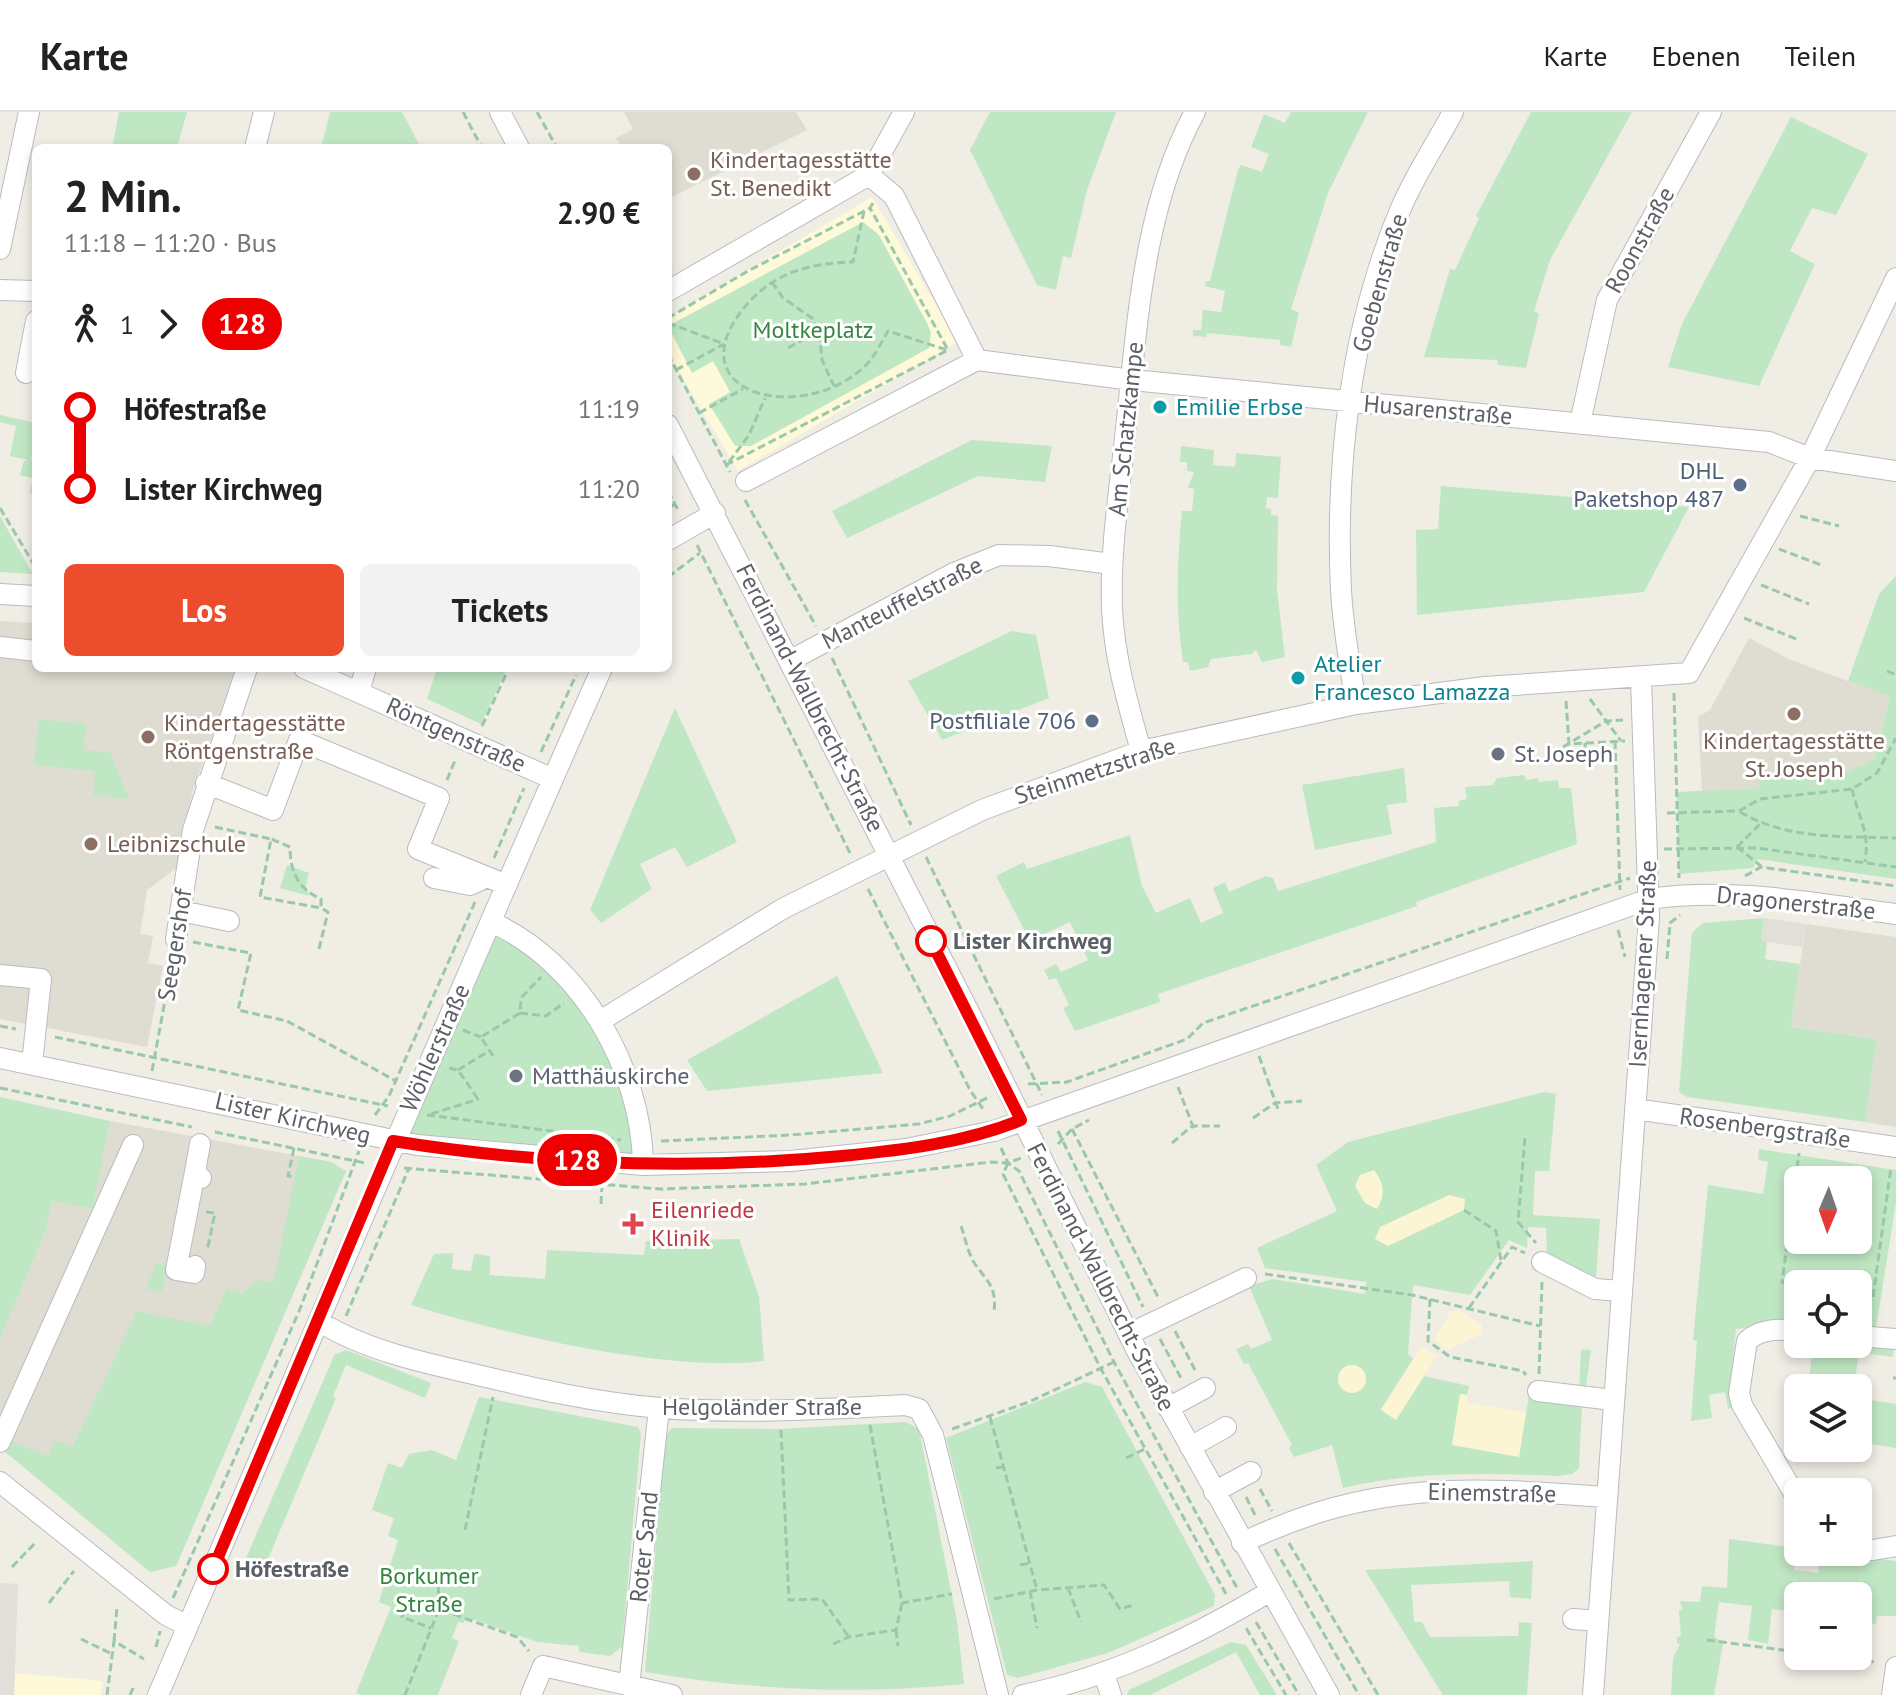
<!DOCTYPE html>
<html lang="de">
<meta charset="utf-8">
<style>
body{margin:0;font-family:"PT Sans",sans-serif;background:#f2f2f2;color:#222;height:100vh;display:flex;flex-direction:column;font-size:30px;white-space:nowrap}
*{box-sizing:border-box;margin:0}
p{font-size:26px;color:#767676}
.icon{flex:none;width:44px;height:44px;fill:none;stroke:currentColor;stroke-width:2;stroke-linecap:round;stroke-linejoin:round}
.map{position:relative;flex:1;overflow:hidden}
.side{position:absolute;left:32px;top:32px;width:640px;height:528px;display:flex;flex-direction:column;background:#fff;border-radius:12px;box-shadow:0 4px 12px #0003}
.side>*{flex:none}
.badge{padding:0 16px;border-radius:26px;font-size:28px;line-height:52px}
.needle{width:52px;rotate:182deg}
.fabs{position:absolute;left:1784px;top:1054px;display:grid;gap:16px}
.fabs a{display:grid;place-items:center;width:88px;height:88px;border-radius:12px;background:#fff;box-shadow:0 4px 12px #0003;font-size:40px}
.map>.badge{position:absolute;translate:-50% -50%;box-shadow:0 0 0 4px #fff}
.legs{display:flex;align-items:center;gap:12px;height:88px;padding:0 32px;font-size:26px}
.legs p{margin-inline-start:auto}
.overview{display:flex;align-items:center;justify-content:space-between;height:136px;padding:0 32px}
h1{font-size:44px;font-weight:700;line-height:60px}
.action{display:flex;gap:16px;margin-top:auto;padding:16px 32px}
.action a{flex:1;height:92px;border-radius:12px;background:#ec4e2d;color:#fff;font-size:32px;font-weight:700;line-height:92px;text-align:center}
.action a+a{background:#f2f2f2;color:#222}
ul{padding:0 32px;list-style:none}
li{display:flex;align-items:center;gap:28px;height:80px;font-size:30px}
li i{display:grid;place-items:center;width:12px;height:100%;margin:0 10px;background:currentColor}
li i::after{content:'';width:20px;height:20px;margin:-10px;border:6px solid;border-radius:50%;background:#fff}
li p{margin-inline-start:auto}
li:first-child i{background:linear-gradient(#0000 50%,currentColor 0)}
li:last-child i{background:linear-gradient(currentColor 50%,#0000 0)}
header{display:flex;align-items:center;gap:48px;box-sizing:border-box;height:112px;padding:0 40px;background:#fff;border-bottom:2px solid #e0e0e0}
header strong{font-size:38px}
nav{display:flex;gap:44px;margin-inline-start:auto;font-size:28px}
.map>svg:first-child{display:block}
.commercial{fill:#fef9d9}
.industrial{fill:#e0dfd8}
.education{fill:#dfddd2}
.green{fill:#c0e7c4;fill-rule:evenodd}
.sand{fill:#fbf5d3}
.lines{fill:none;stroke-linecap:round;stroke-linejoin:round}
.minor-casing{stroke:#b9bbc0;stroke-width:22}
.path{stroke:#99c8ab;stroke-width:3;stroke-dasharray:8 4;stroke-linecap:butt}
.minor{stroke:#fff;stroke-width:20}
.line-1-casing{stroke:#fff;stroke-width:18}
.line-1{stroke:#e00;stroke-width:12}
.education-dot{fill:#8d6e63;stroke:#fff;stroke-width:3}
.culture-dot{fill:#0f9aa8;stroke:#fff;stroke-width:3}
.service-dot{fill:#5c6f8a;stroke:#fff;stroke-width:3}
.worship-dot{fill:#6b7280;stroke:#fff;stroke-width:3}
.stop-1-dot{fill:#fff;stroke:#e00;stroke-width:4}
.health-dot{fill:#e0444e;stroke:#fff;stroke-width:3}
.labels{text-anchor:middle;stroke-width:6;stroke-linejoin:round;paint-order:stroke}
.education-label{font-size:24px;fill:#785e54;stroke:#fff;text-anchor:start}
.street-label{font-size:24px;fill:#5c5f65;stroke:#fff}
.park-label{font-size:24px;fill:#33853f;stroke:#fff}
.culture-label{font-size:24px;fill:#0d838f;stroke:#fff;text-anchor:start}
.service-label{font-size:24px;fill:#4e5e75;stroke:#fff;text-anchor:end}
.worship-label{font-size:24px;fill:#5b616d;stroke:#fff;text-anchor:start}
.stop-label{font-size:24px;font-weight:bold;fill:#5c5f65;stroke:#fff;text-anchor:start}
.health-label{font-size:24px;fill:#be3a42;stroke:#fff;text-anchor:start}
</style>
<header>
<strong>Karte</strong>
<nav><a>Karte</a><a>Ebenen</a><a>Teilen</a></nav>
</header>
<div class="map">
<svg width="1896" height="1583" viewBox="0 0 1896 1583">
<rect width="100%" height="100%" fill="#efede4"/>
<path class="commercial" d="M872 85 958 230 738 359 668 241V205Z
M15 1561 102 1569 101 1583H14Z"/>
<path class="industrial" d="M1764 806 1806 812 1802 835 1761 829Z
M0 1471 18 1472 14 1583H0Z"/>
<path class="education" d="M624 0H796L807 18 668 87V36H622L616 26 633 17Z
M0 509 36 511V556H237L192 681 178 755 147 778 140 822 153 824 148 851 163 854 147 935 0 907Z
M1749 526 1789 547 1890 585 1874 647 1836 665 1759 668V676L1702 679 1698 605 1710 598Z
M1806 812 1896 825V1015L1865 1010 1877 927 1791 915Z
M110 1009 331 1050 346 1059 176 1454 0 1337V1228L46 1118 52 1089 93 1097Z"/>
<path class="green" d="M119 0H187L177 36H112Z
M330 0H402L421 36H321Z
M990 0H1116L1087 78 1071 146 1063 144 1056 178 1037 173 970 38Z
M1291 0H1368L1328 81 1291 197 1299 201 1291 235 1280 233V228L1207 221 1206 225 1193 224V218H1201L1203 198 1221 200 1225 179 1205 174 1206 169H1210L1238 58 1241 53 1262 60 1269 42 1251 35 1264 2 1285 11Z
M1531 0H1632L1550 148 1534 199 1539 202 1526 256 1498 253 1497 248 1424 245 1450 157 1455 158 1479 106 1476 104Z
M1791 5 1868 42 1836 103 1812 96 1790 139 1815 152 1759 274 1668 255 1682 212Z
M863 110 879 123 928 213 931 221 929 236 751 334H735L709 292 730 280 713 249 692 261 668 214Z
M0 303 36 311 31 348 36 350V382L30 381 33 366 20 363 24 349 28 348 10 344 16 314 0 310Z
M972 328 1052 334 1045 370 978 364 847 426 832 399Z
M1181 334 1214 338 1213 353 1235 355 1236 341 1281 345 1278 386 1267 385 1266 396 1271 397V403L1278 404 1277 479 1285 545 1262 550 1256 538 1252 542 1211 547 1208 555 1190 559 1188 550H1183C1175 498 1177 451 1182 399H1192L1194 377 1188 376 1194 360 1187 359V350H1180Z
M1441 374 1689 395 1644 480 1417 503 1416 418 1438 417Z
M0 404 33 462 0 460Z
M1896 464V767L1758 747 1753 756 1679 762 1677 680 1759 676V667L1836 665 1874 647 1890 585 1848 569 1879 482Z
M1012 519 1036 523 1049 586 942 628 908 569Z
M437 556H507L481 612 427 587Z
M675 596 737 730 687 755 675 735 640 752 652 777 601 811 590 798Z
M39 607 86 612 84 638 110 640 129 687 93 683 95 659 34 653Z
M1404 656 1407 690 1387 693 1392 722 1315 738 1302 673Z
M1524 663 1526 668 1538 666 1539 670 1558 668 1559 676H1571L1577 732 1416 790 1417 794 1158 882 1160 890 1075 919 1063 896 1069 893 1056 866 1049 868 1044 858 1056 852 1061 860 1088 848 1070 810 1030 829 996 764 1024 750 1027 757 1130 723 1142 774 1156 801 1190 786 1201 811 1223 801 1213 776 1225 770 1229 780 1266 764 1273 766 1278 779 1436 730 1434 696 1459 694 1458 689 1467 687 1465 675 1493 673 1497 666Z
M287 753 309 761 306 774 309 784 280 776Z
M1764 806 1761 828 1767 830 1765 847 1800 852 1791 915 1877 927 1865 1010 1687 985 1679 980 1692 821 1703 811Z
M491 810 508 818 600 909 643 1053 393 1029Z
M837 864 883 961 707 979 687 948Z
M1544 980 1556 982 1549 1059H1535L1533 1103 1600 1107 1596 1166 1547 1144 1546 1116 1528 1115 1527 1136 1509 1128 1470 1183 1413 1173 1408 1242 1413 1247 1381 1297 1396 1307 1424 1264 1469 1274 1467 1283 1461 1282 1452 1333 1519 1344 1529 1283 1582 1292 1579 1356 1572 1362 1557 1364C1484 1361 1415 1359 1343 1376L1332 1333 1294 1345 1289 1336 1292 1333 1248 1251 1244 1252 1236 1237 1248 1232 1251 1237 1272 1228 1249 1174 1273 1167 1365 1182 1366 1170 1265 1156 1257 1136 1337 1099 1316 1053 1348 1030Z
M0 985 110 1009 93 1097 52 1089 46 1118 0 1228Z
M1759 1037 1896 1058V1090L1876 1216 1858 1214V1172H1798V1210L1736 1217 1729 1287 1733 1295 1728 1297 1725 1280 1709 1283 1712 1306 1691 1309 1697 1229 1693 1228 1708 1073 1763 1082 1768 1050 1758 1048ZM1798 1068H1858V1128H1798Z
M299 1044 331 1050 346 1059 176 1454 150 1460 4 1339 9 1328 48 1344 55 1328 72 1335 137 1199 210 1214 227 1175 243 1182 256 1168 273 1171Z
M739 1127 759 1184 764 1249C667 1261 505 1222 411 1193L434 1142 453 1141 452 1157 471 1159 474 1142 490 1144V1163L545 1167 547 1138 644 1143 646 1129Z
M156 1152 167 1154 162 1180 146 1177Z
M1813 1232 1894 1233 1893 1245 1859 1240 1854 1276H1808Z
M1581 1237 1591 1238 1585 1281 1579 1280Z
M346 1238 431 1271 425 1286 346 1253 333 1284 336 1286 265 1454 246 1446 331 1251 334 1243Z
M1085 1270 1102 1275 1215 1483 1214 1494 1108 1541 1018 1566 1007 1563 946 1326Z
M479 1285 638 1315 641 1322 622 1535 610 1544 579 1540V1534L537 1530 466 1505 464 1511 458 1510 452 1526 459 1529 438 1583H361L356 1581 391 1495 379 1490 398 1428 388 1424 394 1406 372 1398 388 1351 402 1356 409 1342 432 1338 456 1348Z
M1858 1286 1896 1292V1336L1858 1330Z
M906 1310 919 1317 957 1509 964 1572C860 1583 750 1578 645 1560L665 1327 671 1316 778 1317Z
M1729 1427 1797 1436 1794 1458 1818 1461 1821 1440 1896 1449V1504H1877L1876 1512 1858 1510V1484H1798V1500L1772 1497 1768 1532 1748 1528 1752 1494 1719 1490 1714 1524 1723 1531 1714 1583H1671L1673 1546 1680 1532 1677 1531V1525L1681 1524 1679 1499 1683 1497 1679 1489 1700 1490 1702 1474 1727 1476Z
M1533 1449 1531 1487 1510 1485 1509 1469 1411 1473 1414 1510H1422L1430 1525 1518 1524 1519 1510 1532 1511 1527 1583H1443L1365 1458Z
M1231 1530 1246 1533 1277 1583H1260L1236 1540 1150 1583H1127L1129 1578Z"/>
<path class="sand" d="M1374 1058C1384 1071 1386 1083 1377 1097L1365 1091 1355 1074 1360 1063Z
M1449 1083 1465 1087 1464 1098 1388 1134 1375 1127 1380 1115Z
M1460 1198 1482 1213V1222L1447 1238 1434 1227 1451 1199Z
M1422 1234 1437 1244 1396 1308 1381 1298Z
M1338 1267a14 14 0 1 1 28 0a14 14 0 1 1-28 0Z
M1460 1282 1467 1283V1291L1526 1300 1519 1345 1452 1333Z"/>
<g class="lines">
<g class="minor-casing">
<path id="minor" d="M500 0 519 36
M255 36 264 0
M869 63 904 0
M0 137 29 0
M0 178 36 179
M668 179 869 63
M977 248 1132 268 1769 330 1810 346 1896 359
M26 261 36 209
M1580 311 1607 188 1711 0
M668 313 969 900 1137 1239 1329 1583
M746 369 977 248 894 84 869 63
M668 428 715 401
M0 482 36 484
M0 535 36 539
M791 548 954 461 999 443 1049 444 1112 452
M304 556 553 667
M359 580 366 556
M1356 592C1350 554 1343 516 1341 478 1335 351 1351 213 1401 96 1415 63 1436 32 1453 0
M1141 639C1128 592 1114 545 1112 496 1110 439 1119 382 1125 326 1137 218 1142 97 1195 0
M206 671 273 698 299 628 439 686 418 737 507 773
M434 766 470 773 487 765
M181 799 229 809
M491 810C581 850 642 957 643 1053
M176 827 193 718 247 556
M0 863 41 867 32 952
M600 909 784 796 982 698 1141 639 1356 592 1485 575 1689 561 1810 346 1896 166
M0 946 417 1033 643 1053 791 1049 906 1037 994 1019 1649 787C1732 775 1814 791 1896 802
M1635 997 1896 1035
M200 1032 194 1065 201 1066
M194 1065 176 1158 194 1161 195 1154
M1542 1150 1595 1177 1621 1179
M320 1210C363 1237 420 1250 469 1261 532 1276 596 1291 661 1296 743 1302 824 1297 905 1293L919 1297 933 1323 998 1583
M1798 1219C1780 1217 1761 1216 1747 1229L1739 1281 1742 1293 1798 1388
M1129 1222 1246 1166
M1858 1224 1896 1227
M1538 1279 1613 1288
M1168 1296 1205 1276
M0 1330 133 1033
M1190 1335 1226 1315
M0 1370 166 1503 188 1514
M1214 1380 1251 1360
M1242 1431C1373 1368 1466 1375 1606 1385
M1858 1436 1873 1438 1896 1434
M1573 1507 1598 1509
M1104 1562 1111 1583
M629 1574 659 1296
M158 1583C306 1241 450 897 602 556
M531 1583 543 1554 672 1583
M1023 1583C1112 1565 1191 1526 1269 1480
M1593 1583 1649 806 1641 566
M1892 1583 1896 1555"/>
</g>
<path class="path" d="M463 0 482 36
M537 0 557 36
M864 99 853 150C812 151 777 159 748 191 668 283 806 316 868 251 876 242 882 229 888 219L950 239
M772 170 783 186 812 206 819 219 822 248 834 274
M668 206 748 159 870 96 873 91
M668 211 724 232
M788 236 819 219
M668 242 730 360
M676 258 724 232
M699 301 743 277
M729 350 749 323 765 286
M726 353 948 238 870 96
M668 379 678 398
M745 388 816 514
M0 396 36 456
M668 396 675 392
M1800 404 1839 414
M697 433 850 741
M1779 437 1824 454
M668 465 700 441
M1761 473 1809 492
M1744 506 1796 527
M832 546 911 713
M1887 559 1896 563
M1674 581 1679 766
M1590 587 1621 629
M1566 589 1569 632 1625 629
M482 614 509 556
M1615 629 1620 778
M1585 631V643
M1563 635 1606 609 1623 608
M541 640 576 563
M447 668 456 646
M1852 677C1859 708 1870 719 1865 750
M1740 700C1788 728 1843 724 1896 726
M1667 701 1739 699 1760 687 1852 677 1877 661 1896 626
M215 715 271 727 260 785 321 796V787C298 777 290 759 290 735L271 727
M1737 735 1761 754
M1737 735 1760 712
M1664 737 1757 736 1896 755
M926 745 1042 983
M494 746 524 676
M1745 764 1761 755 1896 774
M868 777 970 978 985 1000
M1618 818 1625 845
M193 830 251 841 238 898 287 909 396 969
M319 837 328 800 321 796
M1667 847 1670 811 1680 803
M520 901 546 904 564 891
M0 914 16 917
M463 918 481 925
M55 925 388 994
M493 944 481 925 520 901 521 886 541 865
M1259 944 1278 997
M449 956 458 958 478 987
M458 958 489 939
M152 959 173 845
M1028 972 1067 970 1187 927 1203 911 1630 766
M1178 975 1195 1020
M0 976 192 1015
M431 1002 479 987
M375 1003 389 984 475 790
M427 1003 621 1028
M1253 1006 1275 991 1302 989
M1072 1017 1159 1187
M1058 1019 1143 1195
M215 1020 365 1051
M1525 1026 1518 1110 1536 1131
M661 1029 791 1023 919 1012 950 1004 991 984
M1172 1031 1192 1014H1220
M1058 1032 1072 1017 1089 1008
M294 1036 288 1064 295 1065
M1001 1036 1008 1051 1019 1059 1114 1250 1237 1476
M1008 1051 1003 1062 1101 1257 1226 1482
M404 1056 660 1077 805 1072 991 1050 1008 1051 1021 1046
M601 1092 602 1072
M1464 1098 1496 1119 1501 1148
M206 1100 215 1101 207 1139
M961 1114C965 1125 968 1142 975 1152 987 1169 997 1175 994 1199
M1265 1162 1412 1183 1540 1214
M1787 1171 1782 1170 1799 1041
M1873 1185 1891 1055
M1430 1187 1428 1229 1450 1245 1523 1259 1526 1263
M1469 1196 1512 1135 1525 1141
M346 1204 409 1056
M1175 1219 1195 1258
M1160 1227 1181 1266
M1539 1262 1542 1170
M1893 1266H1896
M990 1305 1037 1478
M870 1313 902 1491 952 1482
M952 1317 1029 1290 1114 1250
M781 1318 789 1488 822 1487 849 1525
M1126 1346 1145 1337
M996 1356 1005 1354
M1260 1377 1272 1399
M1246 1385 1255 1403
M465 1418 493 1285
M1289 1431 1378 1583
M1275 1437 1359 1583
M1020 1453 1030 1451
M12 1455 37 1429
M438 1462 439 1497
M1068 1476 1081 1510
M1030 1479 1037 1516
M173 1486 300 1197 359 1039
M994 1487 1037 1478 1104 1473 1120 1497 1133 1493
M49 1491 74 1459
M405 1498 402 1505 431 1516
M1256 1510 1299 1583
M1246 1516 1286 1583
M896 1518 898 1534
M81 1527 112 1542
M1707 1528 1798 1540
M114 1529 117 1495
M833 1532 849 1525 896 1518 902 1491
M156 1535 160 1519
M1830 1544 1876 1550
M107 1583 114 1529 144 1547
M130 1583 133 1576
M405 1583 439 1497 517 1525 529 1539"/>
<use href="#minor" class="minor"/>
</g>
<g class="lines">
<g class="line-1-casing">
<path id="line-1" d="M213 1457 393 1029C542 1053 693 1058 842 1044 903 1038 964 1031 1021 1008L931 829"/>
</g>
<use href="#line-1" class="line-1"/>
</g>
<g class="education-dot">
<circle cx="694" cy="62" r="8"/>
<circle cx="1794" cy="602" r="8"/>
<circle cx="148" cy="625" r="8"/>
<circle cx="91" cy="732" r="8"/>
</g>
<g class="culture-dot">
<circle cx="1160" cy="295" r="8"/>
<circle cx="1298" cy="566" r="8"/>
</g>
<g class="service-dot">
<circle cx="1740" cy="373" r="8"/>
<circle cx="1092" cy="609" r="8"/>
</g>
<g class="worship-dot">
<circle cx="1498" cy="642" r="8"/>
<circle cx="516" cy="964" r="8"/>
</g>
<g class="stop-1-dot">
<circle cx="931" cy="829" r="14"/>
<circle cx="213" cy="1457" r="14"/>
</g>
<path class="health-dot" d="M629 1100h8v8h8v8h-8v8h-8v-8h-8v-8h8z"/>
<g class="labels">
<g class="education-label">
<text x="710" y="56">Kindertagesstätte<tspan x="710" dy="28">St. Benedikt</tspan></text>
<text x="164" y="619">Kindertagesstätte<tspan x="164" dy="28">Röntgenstraße</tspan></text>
<text x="1794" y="637" text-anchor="middle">Kindertagesstätte<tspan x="1794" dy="28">St. Joseph</tspan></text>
<text x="107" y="740">Leibnizschule</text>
</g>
<g class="street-label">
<text transform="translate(1640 128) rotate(-61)" y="8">Roonstraße</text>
<text transform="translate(1380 171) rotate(-74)" y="8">Goebenstraße</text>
<text transform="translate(1438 298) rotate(5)" y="8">Husarenstraße</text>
<text transform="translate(1126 317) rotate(-84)" y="8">Am Schatzkampe</text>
<text transform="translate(902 491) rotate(-27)" y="8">Manteuffelstraße</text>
<text transform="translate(810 586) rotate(63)" y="8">Ferdinand-Wallbrecht-Straße</text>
<text transform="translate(456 623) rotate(24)" y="8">Röntgenstraße</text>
<text transform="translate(1095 659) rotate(-18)" y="8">Steinmetzstraße</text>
<text transform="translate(1796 791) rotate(6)" y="8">Dragonerstraße</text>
<text transform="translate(175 833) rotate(-81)" y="8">Seegershof</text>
<text transform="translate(1643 852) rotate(-87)" y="8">Isernhagener Straße</text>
<text transform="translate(435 936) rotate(-66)" y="8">Wöhlerstraße</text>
<text transform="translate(293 1006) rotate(13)" y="8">Lister Kirchweg</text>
<text transform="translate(1765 1016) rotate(8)" y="8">Rosenbergstraße</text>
<text transform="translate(1101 1165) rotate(63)" y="8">Ferdinand-Wallbrecht-Straße</text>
<text x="762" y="1303">Helgoländer Straße</text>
<text transform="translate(1492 1381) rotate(1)" y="8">Einemstraße</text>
<text transform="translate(644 1435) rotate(-84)" y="8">Roter Sand</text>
</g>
<g class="park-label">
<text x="813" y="226">Moltkeplatz</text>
<text x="429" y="1472">Borkumer<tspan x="429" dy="28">Straße</tspan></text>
</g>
<g class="culture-label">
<text x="1176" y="303">Emilie Erbse</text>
<text x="1314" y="560">Atelier<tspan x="1314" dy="28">Francesco Lamazza</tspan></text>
</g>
<g class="service-label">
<text x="1724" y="367">DHL<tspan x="1724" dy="28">Paketshop 487</tspan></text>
<text x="1076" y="617">Postfiliale 706</text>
</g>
<g class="worship-label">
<text x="1514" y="650">St. Joseph</text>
<text x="532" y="972">Matthäuskirche</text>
</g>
<g class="stop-label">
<text x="953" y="837">Lister Kirchweg</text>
<text x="235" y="1465">Höfestraße</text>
</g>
<g class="health-label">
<text x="651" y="1106">Eilenriede<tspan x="651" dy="28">Klinik</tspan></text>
</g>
</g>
</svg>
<div class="fabs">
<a><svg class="needle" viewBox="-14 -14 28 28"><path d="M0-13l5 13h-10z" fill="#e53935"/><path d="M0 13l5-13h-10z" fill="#767676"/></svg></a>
<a><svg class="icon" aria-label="locate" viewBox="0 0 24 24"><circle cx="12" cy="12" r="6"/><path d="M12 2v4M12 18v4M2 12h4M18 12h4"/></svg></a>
<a><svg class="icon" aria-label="layers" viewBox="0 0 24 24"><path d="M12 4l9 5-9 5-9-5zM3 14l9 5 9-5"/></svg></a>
<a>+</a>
<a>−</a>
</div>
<b class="badge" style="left:577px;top:1048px;background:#e00;color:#fff">128</b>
<section class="side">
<div class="overview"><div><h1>2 Min.</h1><p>11:18 – 11:20 · Bus</p></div><b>2.90 €</b></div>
<div class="legs"><svg class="icon" aria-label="walk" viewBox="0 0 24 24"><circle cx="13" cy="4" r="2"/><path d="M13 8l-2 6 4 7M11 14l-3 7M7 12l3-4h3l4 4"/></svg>1<svg class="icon" aria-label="forward" viewBox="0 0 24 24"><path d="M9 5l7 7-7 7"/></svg><b class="badge" style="background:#e00;color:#fff">128</b></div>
<ul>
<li><i style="color:#e00"></i><b>Höfestraße</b><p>11:19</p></li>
<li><i style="color:#e00"></i><b>Lister Kirchweg</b><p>11:20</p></li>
</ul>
<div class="action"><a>Los</a><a>Tickets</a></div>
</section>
</div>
